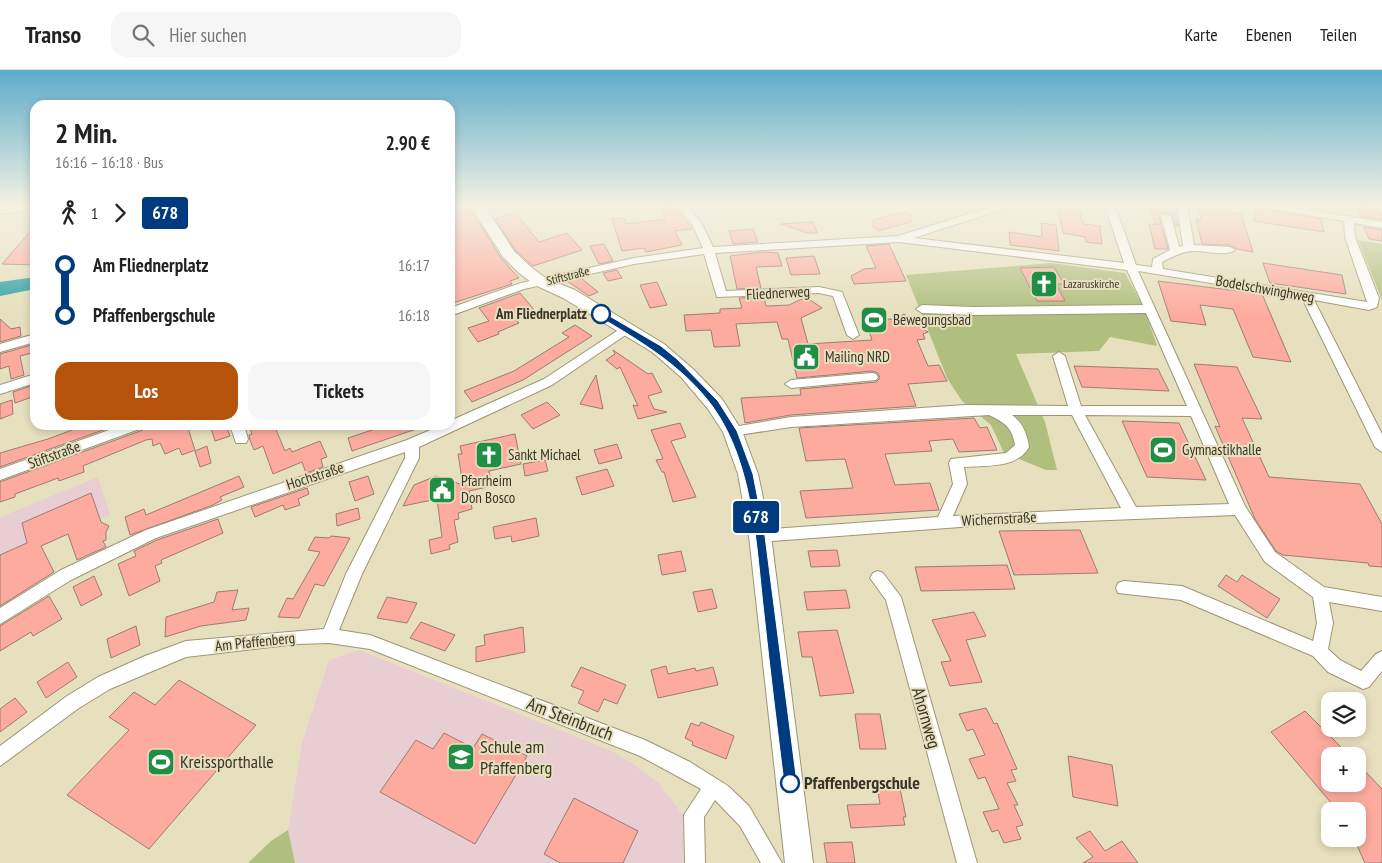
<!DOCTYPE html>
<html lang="de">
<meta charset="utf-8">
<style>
body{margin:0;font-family:"PT Sans Narrow",sans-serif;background:#f6f6f6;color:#222;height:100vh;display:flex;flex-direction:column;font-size:19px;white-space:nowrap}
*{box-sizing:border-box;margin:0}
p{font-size:16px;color:#767676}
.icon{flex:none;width:28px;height:28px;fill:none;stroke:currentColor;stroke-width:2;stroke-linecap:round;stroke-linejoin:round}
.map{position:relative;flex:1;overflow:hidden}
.panel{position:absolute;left:30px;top:30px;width:425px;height:330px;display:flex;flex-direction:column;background:#fff;border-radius:15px;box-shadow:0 2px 8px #0003}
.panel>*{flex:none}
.badge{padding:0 10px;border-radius:4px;font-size:18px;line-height:32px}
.fabs{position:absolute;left:1321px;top:622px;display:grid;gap:10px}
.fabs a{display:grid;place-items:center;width:45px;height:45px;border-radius:10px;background:#fff;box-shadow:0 2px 8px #0003;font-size:25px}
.map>.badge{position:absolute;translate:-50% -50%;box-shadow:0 0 0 2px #fff}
.legs{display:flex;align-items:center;gap:8px;height:55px;padding:0 25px;font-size:16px}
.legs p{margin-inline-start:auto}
.head{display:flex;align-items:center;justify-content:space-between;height:85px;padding:0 25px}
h1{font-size:28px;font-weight:800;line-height:38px}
.action{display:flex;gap:10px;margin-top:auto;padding:10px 25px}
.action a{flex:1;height:58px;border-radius:15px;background:#b45309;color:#fff;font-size:20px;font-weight:800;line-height:58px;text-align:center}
.action a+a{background:#f6f6f6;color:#222}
ul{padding:0 25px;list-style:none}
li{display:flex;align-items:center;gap:18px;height:50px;font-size:19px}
li i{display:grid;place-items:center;width:8px;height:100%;margin:0 6px;background:currentColor}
li i::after{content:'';width:12px;height:12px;margin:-6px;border:4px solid;border-radius:50%;background:#fff}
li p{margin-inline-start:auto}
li:first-child i{background:linear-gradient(#0000 50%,currentColor 0)}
li:last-child i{background:linear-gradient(currentColor 50%,#0000 0)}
header{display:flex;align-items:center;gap:30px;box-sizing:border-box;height:70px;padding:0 25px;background:#fff;border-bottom:1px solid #e0e0e0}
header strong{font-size:24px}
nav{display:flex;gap:28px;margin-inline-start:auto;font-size:18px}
.search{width:350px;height:45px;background:#f6f6f6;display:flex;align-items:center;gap:12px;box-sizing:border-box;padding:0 18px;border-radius:15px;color:#767676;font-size:19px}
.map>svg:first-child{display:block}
.education{fill:#e8ced3}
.green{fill:#b0bf7e}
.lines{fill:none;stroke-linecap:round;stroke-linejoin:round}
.river{fill:#2ba1a3;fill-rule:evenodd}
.building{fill:#feab9f;stroke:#9d7a74}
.street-casing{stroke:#9c9676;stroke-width:2}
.secondary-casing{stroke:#9c9676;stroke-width:2}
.street{fill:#fff;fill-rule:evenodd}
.secondary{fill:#fff;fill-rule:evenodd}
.line-1{fill:#003b80;stroke:#fff}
.stop-1-dot{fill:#fff;stroke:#003b80;stroke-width:2.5}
.labels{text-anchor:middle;stroke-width:4;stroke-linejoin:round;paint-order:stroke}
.far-street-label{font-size:12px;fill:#383528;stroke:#e7e0be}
.far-poi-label{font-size:12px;fill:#383528;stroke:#e7e0be;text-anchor:start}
.street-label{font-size:15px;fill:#383528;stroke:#e7e0be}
.stop-label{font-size:15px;font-weight:bold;fill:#383528;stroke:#e7e0be;text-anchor:end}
.poi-label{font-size:15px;fill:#383528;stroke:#e7e0be;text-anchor:start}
.near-street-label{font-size:18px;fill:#383528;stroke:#e7e0be}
.near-poi-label{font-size:18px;fill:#383528;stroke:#e7e0be;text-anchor:start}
.near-stop-label{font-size:18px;font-weight:bold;fill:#383528;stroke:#e7e0be;text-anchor:start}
</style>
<header>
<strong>Transo</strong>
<div class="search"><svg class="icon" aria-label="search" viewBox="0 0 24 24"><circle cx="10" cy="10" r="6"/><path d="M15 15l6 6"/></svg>Hier suchen</div>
<nav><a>Karte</a><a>Ebenen</a><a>Teilen</a></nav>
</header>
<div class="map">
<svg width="1382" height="793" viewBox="0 0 1382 793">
<rect width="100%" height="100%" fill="#e7e0be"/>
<path class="education" d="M98 407 110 445 0 495V447Z
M359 580 612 681 633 694 659 713 683 745V793H295L288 760 302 673 329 590Z"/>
<path class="green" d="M1358 170 1382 174V230Z
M1051 193 1125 203 1144 238 1157 276 1110 267 1099 281 1016 284 1045 352 1057 400H1046L1004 383 991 355 962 331 947 308 906 205Z
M288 760 295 793H248L271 771Z"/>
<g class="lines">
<path class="river" d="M35 207V219L0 226V212Z"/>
</g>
<path class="building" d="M456 135H468L501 188 519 208 510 211 512 214 450 234V137Z
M1057 135H1078L1083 154 1100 156 1102 174 1086 172 1085 167 1063 163Z
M1149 135H1173L1178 156H1176L1171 144 1162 142 1159 146 1161 154H1155Z
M1198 135 1241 144 1253 182 1237 179 1230 175 1202 174 1196 149 1201 150Z
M1255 135H1259L1266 140 1321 149 1324 162 1254 151Z
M1355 135 1382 142V150L1360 146Z
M676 137 692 159 675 161 682 175 646 182 644 178 622 181 612 149 624 148 626 154 665 149 662 138Z
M904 142 911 145V152L878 161 873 157V150Z
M512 144 514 147 518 146 539 172 567 163 582 180 533 196 515 180 495 149Z
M813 152 817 163H807L781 154Z
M1041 153 1056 155 1059 181 1010 175 1009 162 1042 167Z
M1149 154 1161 155 1168 179H1155Z
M35 156V195L2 194Z
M1364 157 1382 160V171L1369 169Z
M753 159 758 172 733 174 729 161Z
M604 174 613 191 599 194 590 176Z
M889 174 906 211 854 214 851 206 864 199 876 198 866 176Z
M762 182 778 183 782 196 756 197 761 218 737 219 730 186Z
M814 186 820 204 791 205 786 188Z
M1263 193 1342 205 1346 224 1270 213Z
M1054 197 1064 214H1056L1065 231H1037L1020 198Z
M617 200 622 208 608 211 603 203Z
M581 208 598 222 589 226 567 211Z
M1158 211 1262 224 1291 292 1253 287 1233 239 1200 235 1206 255 1171 251Z
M657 212 667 235 650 238 640 215Z
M520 223 536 242 516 250 519 253 498 262 499 264 478 272 468 258 489 251 479 238Z
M764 227 766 236 789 235 806 227 822 238 801 248 808 274 872 270 865 250 895 249 904 244 909 248 916 247 919 255 928 262 923 264 925 269 917 270 928 296 939 295 947 311 908 314 916 336 791 345 745 353 741 328 801 325 800 319 876 312 880 308 878 303 872 301 797 308 788 269H782L777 252 736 254 740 276 714 277 711 260 686 261 684 245 720 243V239L742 238 739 228Z
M0 249 11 259 20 257 21 266 0 272Z
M575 255 592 266 523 310 472 332 464 321 514 301 535 288 569 267 562 263Z
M35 274V282L20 286 24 305 11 309 9 296 0 299V284Z
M613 280 648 304 652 303 662 322 648 326 654 339 667 342 638 349 633 335 638 336 620 297 617 299 606 290 615 284Z
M1194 294 1237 297 1262 349 1242 348 1269 407 1360 414 1382 454V497L1369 496 1368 493 1283 485 1276 481 1255 449 1215 356 1220 357Z
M1074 296 1158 299 1169 321 1082 317Z
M596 305 603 339 580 334Z
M34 315 35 326 15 333 13 322Z
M12 330 13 344 0 349V334Z
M547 332 560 345 533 359 521 345Z
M974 348 980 358 987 357 997 380 959 382 953 369 929 371 932 381 885 384 895 415 930 413 939 440 806 448 800 421 853 418 845 389 806 391 799 358Z
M1122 351 1179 353 1206 410 1147 407Z
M680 353 686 367 671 371 696 427 673 432 664 402H662L656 390 663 389 651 360Z
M79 355H117L0 397V383L48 369 80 357Z
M146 355H187L195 380 182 385 179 378 165 384 160 373 153 376 152 369 146 370 83 396 84 402 59 411 58 408 15 424V427L0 432V412L143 360Z
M210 355H226L230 366 215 371Z
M249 355H274L285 381 290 378 292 382 320 371 327 387 321 389 323 397 306 403 302 392 273 404 263 376 254 380 250 370 249 365 252 364Z
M387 355H422V357L352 381 348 368Z
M515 364 521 394 489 401 492 416 469 421 472 439 458 443 459 449 454 450 458 472 449 475 450 479 431 484 429 470 442 467 437 429 403 436 414 415 436 406 463 415 458 384H462L460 376Z
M617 374 622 388 599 394 594 380Z
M207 376 211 393 200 397 195 381Z
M545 390 548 401 525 406 523 394Z
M607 399 614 416 582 425 576 407Z
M239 406 244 417 220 427 222 430 213 435 130 465 125 447 144 439 146 445Z
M368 406 374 424 355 431 349 412Z
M307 418 309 424 298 429 300 435 285 440 283 435 255 447 251 437Z
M91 423 101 452 109 456 106 462V470L103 471 106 477 77 490 68 464 41 476 54 502 0 536V485L27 473 22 453Z
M358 438 360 449 337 456 336 444Z
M536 448 539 466 512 472 511 466 495 469 493 457Z
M218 449 223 463 161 490 162 493 155 496 160 511 129 526 118 494 136 486 134 481 157 470Z
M1080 460 1098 503 1014 505 999 461Z
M331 466 350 468 324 516 315 514 299 548 278 547 287 528 293 529 320 482 308 480 315 467 329 468Z
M837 480 840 496 811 497 808 481Z
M681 481 686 501 662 505 658 485Z
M1007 495 1015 519 921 521 915 497Z
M1226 505 1237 512 1242 505 1280 529 1267 548 1218 516Z
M94 506 102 525 81 536 73 517Z
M712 519 717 538 698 542 693 522Z
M238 520 232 540 249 538 246 550 201 556 165 567 166 547 214 532 217 522Z
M846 520 850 538 807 540 804 522Z
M49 526 62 549 33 566 31 562 0 581V556Z
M387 527 417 533 407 553 377 548Z
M974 542 986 566 966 570 982 612 950 616 941 592 951 591 932 550Z
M421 552 455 565 445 581 410 568Z
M136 556 140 575 111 588 107 569Z
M523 557 525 582 476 592V577L485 575 484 565Z
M837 560 854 623 820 626 812 587H802L798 562Z
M68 592 77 607 46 628 37 612Z
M666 596 668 604 695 598 696 601 713 597 718 615 658 628 651 600Z
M581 597 626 615 617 634 604 629 598 642 578 633 584 621 571 616Z
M179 610 256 655 149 779 67 725 129 660 109 647 134 622 155 635Z
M15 628 27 642 0 662V639Z
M986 638 994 654 997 653 1017 699 1011 700 1016 711 1007 713 1018 735H1014L1023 755 1016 757 1021 769 1004 773 998 760 992 762 983 742 999 739 985 707 978 709 969 689 985 685 973 659 967 661 959 644Z
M1305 641 1350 686H1330V714H1358V694L1382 719V793H1365L1354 769H1358V741H1338L1271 662Z
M855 644H880L886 679H860Z
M701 652 734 666 726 689 692 675 693 672 685 668 691 653 699 656Z
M444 663 473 678 482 664 527 686 475 774 380 722 416 670 433 679Z
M1068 686 1112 695 1118 736 1073 727Z
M899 714 906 747H903L905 755 851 758 847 735 880 734 877 715Z
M574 728 638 761 623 793H560L544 784Z
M1090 761 1105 781 1122 771 1138 793H1083L1093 787 1076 768Z
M852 772 855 793H827L824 773Z"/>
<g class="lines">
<g class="street-casing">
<path id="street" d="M677 135H687L702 154 713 177 898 166 997 135H1011L1009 137 914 168 1124 193 1107 142 1102 135H1112L1117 141 1136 195 1152 197 1153 189 1170 180 1161 146 1162 144 1171 146 1179 177 1183 176 1177 135H1187L1194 175 1230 177 1235 180C1227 187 1204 180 1192 181 1181 182 1172 187 1162 192L1163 199 1367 232 1345 167 1344 151 1266 138 1261 135H1282L1382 152V158L1354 153 1355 167 1379 228 1377 237 1369 240 1314 230 1382 364V382L1375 377 1302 228 1138 201 1245 436 1275 482 1324 517 1382 527V541L1329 532 1333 553 1328 579 1340 590 1361 601 1376 584 1382 581V601L1369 617 1363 619 1328 602 1313 586 1181 530 1118 523 1116 518 1118 513 1124 511 1182 516 1313 571 1317 553 1313 527 1265 492 1235 445 987 455 760 472 755 470 753 466 755 462 760 460 938 447 953 414 949 393 951 389 1006 383 1015 375C1012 357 1005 353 989 345L791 357 732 366 725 361 727 358 791 347 965 335 1068 336 1053 286 1059 282 1065 286 1081 336H1187L1146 243 973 245 922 243 916 239 922 235 973 237 1143 235 1127 200 899 172 715 183 726 221 819 217 842 222 859 265 853 269 847 265 833 226 819 223 717 227 704 184 634 194 524 219 450 246V238L521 213 634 188 703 178 692 154ZM1012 345H1072L1121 438 953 446 967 414 964 397C985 395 1017 399 1029 377 1027 364 1023 353 1012 345ZM1085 345 1191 346 1229 434 1136 437Z
M626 255 630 256V262L552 315 419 377V388L362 504 339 560 370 565 645 670 690 692 728 716 749 736 782 793H761L740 756 715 730 704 747 705 793H685L684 745 701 719 640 686 370 579 329 573 297 574 186 587 110 619 79 638 0 696V676L67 626 98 607 145 586 186 571 324 559 346 504 405 388V382L156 468 71 510 0 554V538L61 500 146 460 407 370 442 355H450V351L544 309Z
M35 264V272L0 282V274Z
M872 303 876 304 878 307 876 310 791 318 785 314 791 310Z
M35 304V313L0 324V315Z
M123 355H144L142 358 0 410V399Z
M230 355H244L248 369 246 373H236Z
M878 501 883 503 901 527 977 793H957L886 530 870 508 873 503Z"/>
</g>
<g class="secondary-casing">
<path id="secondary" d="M35 135V139L0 144V136Z
M470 135H484L514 181 531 197 547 209 575 220 664 274 693 299 722 329 742 361 758 404 771 466 813 793H785L749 466 738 404 723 362 708 339 681 307 652 282 563 228 535 215 519 203 503 187Z"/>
</g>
<use href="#street" class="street"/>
<use href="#secondary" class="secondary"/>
</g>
<linearGradient id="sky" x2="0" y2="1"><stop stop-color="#5caccc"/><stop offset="0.55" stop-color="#f4f1e2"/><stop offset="1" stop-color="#f4f1e2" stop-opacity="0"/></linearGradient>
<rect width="1382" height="246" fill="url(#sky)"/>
<path class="line-1" d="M601 241 661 276 677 289 718 331 737 361 753 404 765 466 797 713 795 718 790 720 785 718 784 713C777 657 770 600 764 544 756 475 754 395 713 337 683 296 640 271 598 246V242Z"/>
<defs>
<g id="church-square" transform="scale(1.4375)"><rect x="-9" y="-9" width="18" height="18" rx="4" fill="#218e45" stroke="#e7e0be"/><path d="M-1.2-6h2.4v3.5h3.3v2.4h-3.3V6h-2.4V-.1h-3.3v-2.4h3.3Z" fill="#fff"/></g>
<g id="stadium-square" transform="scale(1.4375)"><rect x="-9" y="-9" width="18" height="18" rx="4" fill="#218e45" stroke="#e7e0be"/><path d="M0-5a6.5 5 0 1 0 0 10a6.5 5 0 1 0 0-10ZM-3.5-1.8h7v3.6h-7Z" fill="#fff"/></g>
<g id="civic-square" transform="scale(1.4375)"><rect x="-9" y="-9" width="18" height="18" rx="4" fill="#218e45" stroke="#e7e0be"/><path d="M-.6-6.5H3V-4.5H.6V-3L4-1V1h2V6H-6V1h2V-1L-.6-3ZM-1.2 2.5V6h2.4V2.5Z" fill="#fff"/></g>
<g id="school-square" transform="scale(1.4375)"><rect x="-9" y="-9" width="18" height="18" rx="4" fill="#218e45" stroke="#e7e0be"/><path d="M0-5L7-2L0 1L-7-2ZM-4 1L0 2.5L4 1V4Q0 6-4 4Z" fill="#fff"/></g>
</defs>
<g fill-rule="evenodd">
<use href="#church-square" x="1044" y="214"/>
<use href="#stadium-square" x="874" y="250"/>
<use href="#civic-square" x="806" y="287"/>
<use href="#stadium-square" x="1163" y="380"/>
<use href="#church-square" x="489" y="385"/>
<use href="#civic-square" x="442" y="420"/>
<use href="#school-square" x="461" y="687"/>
<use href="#stadium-square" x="161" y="692"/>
</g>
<g class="stop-1-dot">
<circle cx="601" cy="244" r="9"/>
<circle cx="790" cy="713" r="9"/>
</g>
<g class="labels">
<g class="far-street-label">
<text transform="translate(568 206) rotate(-14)" y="4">Stiftstraße</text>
</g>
<g class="far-poi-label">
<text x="1063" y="218">Lazaruskirche</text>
</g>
<g class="street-label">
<text transform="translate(1265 219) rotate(10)" y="5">Bodelschwinghweg</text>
<text transform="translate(778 223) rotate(-3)" y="5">Fliednerweg</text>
<text transform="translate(54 385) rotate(-20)" y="5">Stiftstraße</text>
<text transform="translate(315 406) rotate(-18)" y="5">Hochstraße</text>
<text transform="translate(999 449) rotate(-3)" y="5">Wichernstraße</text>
<text transform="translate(255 572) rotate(-6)" y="5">Am Pfaffenberg</text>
</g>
<g class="stop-label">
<text x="587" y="249">Am Fliednerplatz</text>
</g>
<g class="poi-label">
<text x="893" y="255">Bewegungsbad</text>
<text x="825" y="292">Mailing NRD</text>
<text x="1182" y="385">Gymnastikhalle</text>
<text x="508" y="390">Sankt Michael</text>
<text x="461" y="416">Pfarrheim<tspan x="461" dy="17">Don Bosco</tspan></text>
</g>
<g class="near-street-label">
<text transform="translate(926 648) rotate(74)" y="6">Ahornweg</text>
<text transform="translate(570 649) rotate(21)" y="6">Am Steinbruch</text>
</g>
<g class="near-poi-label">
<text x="480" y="683">Schule am<tspan x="480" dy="21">Pfaffenberg</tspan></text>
<text x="180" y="698">Kreissporthalle</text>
</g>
<g class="near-stop-label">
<text x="804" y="719">Pfaffenbergschule</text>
</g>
</g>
</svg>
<div class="fabs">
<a><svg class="icon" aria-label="layers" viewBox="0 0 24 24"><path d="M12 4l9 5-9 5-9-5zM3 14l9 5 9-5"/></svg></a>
<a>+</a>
<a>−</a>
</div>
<b class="badge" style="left:756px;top:447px;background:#003b80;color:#fff">678</b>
<section class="panel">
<div class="head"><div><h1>2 Min.</h1><p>16:16 – 16:18 · Bus</p></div><b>2.90 €</b></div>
<div class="legs"><svg class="icon" aria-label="walk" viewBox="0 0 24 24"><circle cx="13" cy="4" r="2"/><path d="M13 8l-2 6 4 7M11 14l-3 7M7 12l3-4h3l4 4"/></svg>1<svg class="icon" aria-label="forward" viewBox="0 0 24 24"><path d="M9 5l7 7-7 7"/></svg><b class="badge" style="background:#003b80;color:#fff">678</b></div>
<ul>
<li><i style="color:#003b80"></i><b>Am Fliednerplatz</b><p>16:17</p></li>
<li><i style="color:#003b80"></i><b>Pfaffenbergschule</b><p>16:18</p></li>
</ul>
<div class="action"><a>Los</a><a>Tickets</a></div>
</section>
</div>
